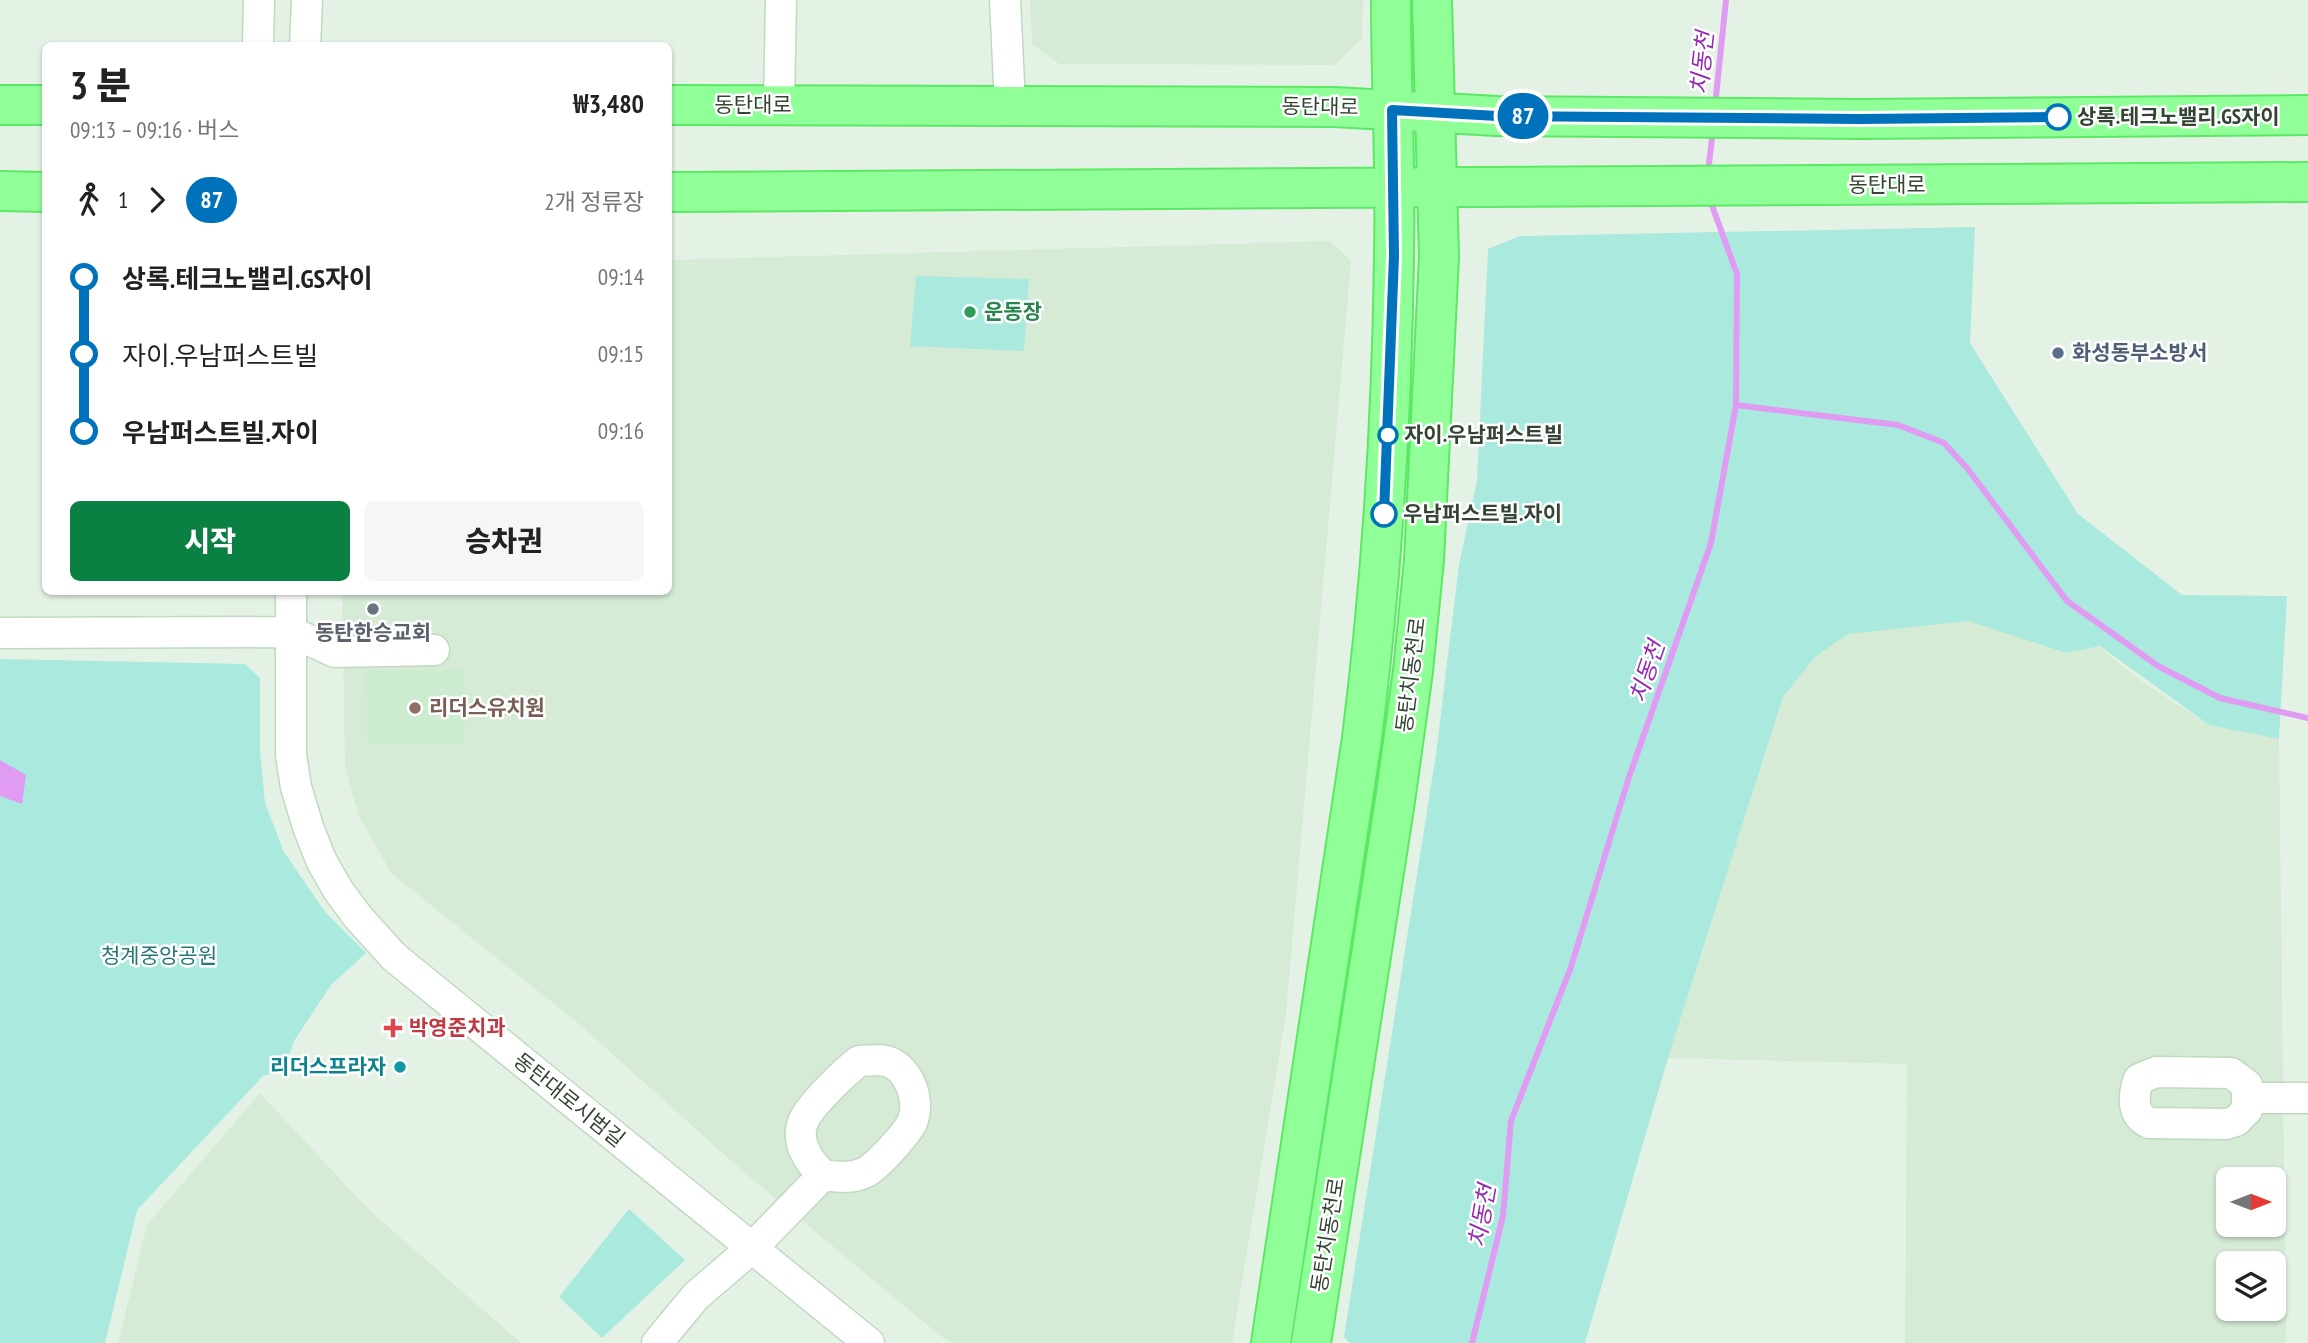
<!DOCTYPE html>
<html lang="ko">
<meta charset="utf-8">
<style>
body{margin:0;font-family:"PT Sans Narrow","Noto Sans KR",sans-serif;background:#f6f6f6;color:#222;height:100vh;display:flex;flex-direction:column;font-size:26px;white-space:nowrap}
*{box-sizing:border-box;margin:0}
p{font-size:23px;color:#767676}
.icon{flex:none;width:38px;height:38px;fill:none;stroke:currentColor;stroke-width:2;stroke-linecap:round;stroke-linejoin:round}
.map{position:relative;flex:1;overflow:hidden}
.sheet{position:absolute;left:42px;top:42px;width:630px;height:553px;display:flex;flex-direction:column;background:#fff;border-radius:10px;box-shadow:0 2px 5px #0004}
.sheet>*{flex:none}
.badge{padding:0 14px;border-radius:23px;font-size:24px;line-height:46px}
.needle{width:46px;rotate:90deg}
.buttons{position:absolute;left:2216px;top:1167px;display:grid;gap:14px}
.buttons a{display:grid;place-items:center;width:70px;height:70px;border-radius:10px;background:#fff;box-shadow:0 2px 5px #0004;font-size:35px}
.map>.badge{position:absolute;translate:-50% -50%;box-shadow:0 0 0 4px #fff}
.legs{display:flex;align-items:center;gap:10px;height:77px;padding:0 28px;font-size:23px}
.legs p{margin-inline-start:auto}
.head{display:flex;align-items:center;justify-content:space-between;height:119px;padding:0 28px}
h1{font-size:38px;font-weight:800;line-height:52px}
.cta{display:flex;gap:14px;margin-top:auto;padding:14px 28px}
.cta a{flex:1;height:80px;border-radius:10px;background:#0b8043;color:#fff;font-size:28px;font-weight:800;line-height:80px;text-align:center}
.cta a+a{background:#f6f6f6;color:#222}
ul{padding:0 28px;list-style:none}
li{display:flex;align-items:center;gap:24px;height:77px;font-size:26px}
li i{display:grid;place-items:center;width:10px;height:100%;margin:0 9px;background:currentColor}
li i::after{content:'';width:18px;height:18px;margin:-9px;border:5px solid;border-radius:50%;background:#fff}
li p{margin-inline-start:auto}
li:first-child i{background:linear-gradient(#0000 50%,currentColor 0)}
li:last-child i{background:linear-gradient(currentColor 50%,#0000 0)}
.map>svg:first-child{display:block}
.residential{fill:#d5ebd6;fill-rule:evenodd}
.education{fill:#cceccf}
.green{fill:#aae9dd}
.water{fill:#df9cf2}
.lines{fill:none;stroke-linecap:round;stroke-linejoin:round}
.stream{stroke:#df9cf2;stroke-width:6}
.minor-casing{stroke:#c0d9c0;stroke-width:33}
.major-casing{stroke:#5ce865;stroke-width:42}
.minor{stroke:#fff;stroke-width:30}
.major{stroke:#90ff98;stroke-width:38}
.line-1-casing{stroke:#fff;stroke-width:16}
.line-1{stroke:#0072bc;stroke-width:10}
.stop-1-dot{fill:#fff;stroke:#0072bc;stroke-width:3.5}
.leisure-dot{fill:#2e9e5b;stroke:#fff;stroke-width:2.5}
.service-dot{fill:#5c6f8a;stroke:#fff;stroke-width:2.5}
.worship-dot{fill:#6b7280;stroke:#fff;stroke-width:2.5}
.education-dot{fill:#8d6e63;stroke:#fff;stroke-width:2.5}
.health-dot{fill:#e0444e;stroke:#fff;stroke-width:2.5}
.culture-dot{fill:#0f9aa8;stroke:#fff;stroke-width:2.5}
.labels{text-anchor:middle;stroke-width:5;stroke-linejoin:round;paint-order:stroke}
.street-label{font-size:21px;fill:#344433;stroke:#fff}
.stop-label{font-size:21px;font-weight:bold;fill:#344433;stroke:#fff;text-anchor:start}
.leisure-label{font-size:21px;font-weight:bold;fill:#27864d;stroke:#fff;text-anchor:start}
.service-label{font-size:21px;font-weight:bold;fill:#4e5e75;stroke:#fff;text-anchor:start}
.worship-label{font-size:21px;font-weight:bold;fill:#5b616d;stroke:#fff}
.education-label{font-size:21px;font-weight:bold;fill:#785e54;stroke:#fff;text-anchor:start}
.park-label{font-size:21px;fill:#257876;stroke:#fff}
.health-label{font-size:21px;font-weight:bold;fill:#be3a42;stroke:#fff;text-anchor:start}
.culture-label{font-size:21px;font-weight:bold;fill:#0d838f;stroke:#fff;text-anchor:end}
.water-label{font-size:23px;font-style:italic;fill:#9629b3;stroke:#fff}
</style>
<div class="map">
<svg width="2308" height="1343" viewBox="0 0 2308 1343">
<rect width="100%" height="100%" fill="#e3f2e4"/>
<path class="residential" d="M1030 0H1363L1362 39 1334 65 1059 64 1032 44Z
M1330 241 1351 261 1286 1014 1232 1343H951L938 1334 738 1167 579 1024 392 874 359 817 345 767 342 592H668L669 260Z
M1970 621 2066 653 2100 646 2113 659 2146 684 2209 725 2279 739 2286 1340 2283 1343H1905L1907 1064 1668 1058 1783 697 1815 657 1848 634ZM2228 1180H2273V1225H2228ZM2228 1264H2273V1309H2228Z
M260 1093 369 1210 521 1343H118L147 1225Z"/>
<path class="education" d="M366 670H464L465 745H367Z"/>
<path class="green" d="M1975 227 1970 343 2078 514 2182 595 2287 596 2279 739 2209 725 2100 646 2066 653 1969 621 1848 634 1815 657 1783 697 1668 1058 1585 1343H1350L1344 1337 1436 754 1459 565 1477 481 1488 249 1520 236Z
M916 276 1029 279 1024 351 910 346Z
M0 659 245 664 260 678V752L265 803 284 852 325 912 366 953 331 985 294 1041 284 1070 263 1076 137 1210 105 1343H0Z
M629 1209 685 1260 602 1338 559 1297Z"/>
<path class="water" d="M0 760 26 775 22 804 0 796Z"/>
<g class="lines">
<path class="stream" d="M1715 106 1726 0
M1708 172 1713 130
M1736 405 1898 425 1944 443 1967 468 2067 601 2158 666 2220 698 2308 718
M1472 1343 1503 1216 1511 1121 1571 967 1628 780 1711 543 1736 405 1737 274 1710 200"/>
<g class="minor-casing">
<path id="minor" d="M1005 0 1010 105
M258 46 259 0
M305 46 307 0
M779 105 781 0
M291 592V755L296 787 308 827 321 860 338 890 358 917 394 957 869 1343
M0 633 291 632 335 652 434 650
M2156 1072 2231 1073 2247 1085V1110L2236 1121 2226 1124 2149 1123C2131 1115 2133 1095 2139 1079Z
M2247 1098H2308
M657 1343 696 1296 752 1248 823 1175C838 1177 852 1179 866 1172 877 1166 909 1132 913 1120 920 1100 909 1067 886 1061 879 1059 867 1061 859 1061 846 1071 808 1107 803 1122 795 1142 809 1162 823 1175"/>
</g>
<g class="major-casing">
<path id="major" d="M0 105H46
M668 105 1334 107 1497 116 1860 119 2308 115
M0 191 46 192
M668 192 2308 182
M1271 1343 1362 738C1382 578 1392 416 1394 255 1396 170 1391 85 1391 0
M1311 1343 1395 801 1413 671 1424 560 1439 257 1432 0"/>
</g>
<use href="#minor" class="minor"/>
<use href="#major" class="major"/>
</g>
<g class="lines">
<g class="line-1-casing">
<path id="line-1" d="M1384 514 1394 256 1392 110 1497 116 1860 119 2058 117"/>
</g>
<use href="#line-1" class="line-1"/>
</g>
<g class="stop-1-dot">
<circle cx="2058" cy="117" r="12"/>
<circle cx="1388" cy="435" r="9"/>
<circle cx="1384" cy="514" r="12"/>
</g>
<circle class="leisure-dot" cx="970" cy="312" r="7"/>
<circle class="service-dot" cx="2058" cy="353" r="7"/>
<circle class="worship-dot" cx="373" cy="609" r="7"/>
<circle class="education-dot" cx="415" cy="708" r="7"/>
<path class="health-dot" d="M389.5 1017.5h7v7h7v7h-7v7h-7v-7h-7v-7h7z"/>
<circle class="culture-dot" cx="400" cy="1067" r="7"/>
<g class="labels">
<g class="street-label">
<text x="753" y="112">동탄대로</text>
<text transform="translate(1320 107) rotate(1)" y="7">동탄대로</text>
<text x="1887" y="192">동탄대로</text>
<text transform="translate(1411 675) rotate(-83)" y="7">동탄치동천로</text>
<text transform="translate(569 1100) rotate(39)" y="7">동탄대로시범길</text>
<text transform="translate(1328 1235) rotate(-81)" y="7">동탄치동천로</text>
</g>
<g class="stop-label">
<text x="2077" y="124">상록.테크노밸리.GS자이</text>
<text x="1404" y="442">자이.우남퍼스트빌</text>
<text x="1403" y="521">우남퍼스트빌.자이</text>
</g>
<g class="leisure-label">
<text x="984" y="319">운동장</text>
</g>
<g class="service-label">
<text x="2072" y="360">화성동부소방서</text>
</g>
<g class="worship-label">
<text x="373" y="640">동탄한승교회</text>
</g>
<g class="education-label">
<text x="429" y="715">리더스유치원</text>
</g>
<g class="park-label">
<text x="159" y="963">청계중앙공원</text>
</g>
<g class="health-label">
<text x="409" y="1035">박영준치과</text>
</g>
<g class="culture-label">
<text x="386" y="1074">리더스프라자</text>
</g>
<g class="water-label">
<text transform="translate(1702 63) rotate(-84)" y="8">치동천</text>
<text transform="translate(1647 672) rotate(-71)" y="8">치동천</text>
<text transform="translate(1482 1216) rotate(-80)" y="8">치동천</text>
</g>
</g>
</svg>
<div class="buttons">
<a><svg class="needle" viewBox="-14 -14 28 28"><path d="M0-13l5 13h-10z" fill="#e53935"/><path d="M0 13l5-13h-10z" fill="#767676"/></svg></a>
<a><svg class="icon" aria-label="layers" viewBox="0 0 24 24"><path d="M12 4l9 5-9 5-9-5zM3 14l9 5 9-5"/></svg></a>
</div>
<b class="badge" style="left:1523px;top:116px;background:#0072bc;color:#fff">87</b>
<section class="sheet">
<div class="head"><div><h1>3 분</h1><p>09:13 – 09:16 · 버스</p></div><b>₩3,480</b></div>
<div class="legs"><svg class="icon" aria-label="walk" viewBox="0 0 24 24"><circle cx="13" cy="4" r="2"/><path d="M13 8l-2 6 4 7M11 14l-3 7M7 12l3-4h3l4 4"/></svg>1<svg class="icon" aria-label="forward" viewBox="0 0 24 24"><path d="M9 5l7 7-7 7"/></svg><b class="badge" style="background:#0072bc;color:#fff">87</b><p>2개 정류장</p></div>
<ul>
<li><i style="color:#0072bc"></i><b>상록.테크노밸리.GS자이</b><p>09:14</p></li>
<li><i style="color:#0072bc"></i><span>자이.우남퍼스트빌</span><p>09:15</p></li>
<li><i style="color:#0072bc"></i><b>우남퍼스트빌.자이</b><p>09:16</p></li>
</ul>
<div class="cta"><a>시작</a><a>승차권</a></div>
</section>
</div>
